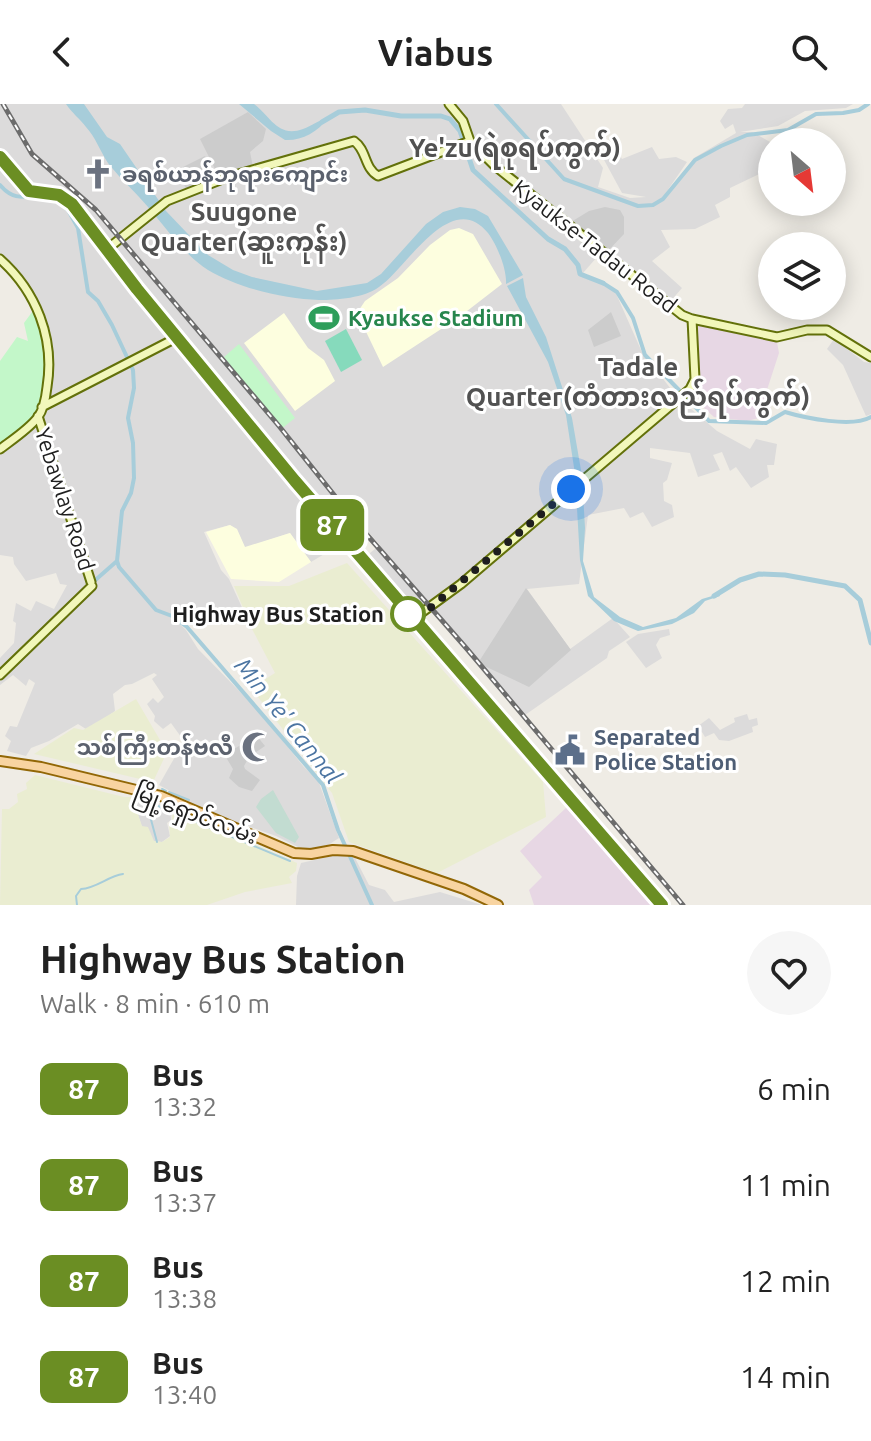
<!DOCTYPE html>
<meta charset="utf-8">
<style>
body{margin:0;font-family:Ubuntu,"Noto Sans Myanmar",sans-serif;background:#f6f6f6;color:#222;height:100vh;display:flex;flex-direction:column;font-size:30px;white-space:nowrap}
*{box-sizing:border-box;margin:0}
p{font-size:26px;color:#767676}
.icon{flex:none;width:44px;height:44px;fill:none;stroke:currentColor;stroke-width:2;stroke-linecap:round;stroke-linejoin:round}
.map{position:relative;height:801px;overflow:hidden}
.panel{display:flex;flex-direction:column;background:#fff;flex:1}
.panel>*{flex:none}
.badge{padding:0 16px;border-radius:12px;font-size:28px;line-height:52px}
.needle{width:52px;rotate:152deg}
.fabs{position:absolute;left:758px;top:24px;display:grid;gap:16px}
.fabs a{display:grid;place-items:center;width:88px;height:88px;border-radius:50%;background:#fff;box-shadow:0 4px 20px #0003;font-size:40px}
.you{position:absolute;width:40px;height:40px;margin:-20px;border:6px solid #fff;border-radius:50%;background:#1a73e8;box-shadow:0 0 0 12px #1a73e833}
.map>.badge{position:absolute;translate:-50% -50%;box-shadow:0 0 0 4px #fff}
.round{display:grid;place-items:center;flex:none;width:84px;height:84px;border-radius:42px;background:#f6f6f6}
.head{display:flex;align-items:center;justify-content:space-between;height:136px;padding:0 40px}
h1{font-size:38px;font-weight:700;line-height:60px}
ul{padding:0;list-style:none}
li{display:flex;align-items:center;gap:24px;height:96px;padding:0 40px}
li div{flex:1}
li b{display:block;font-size:30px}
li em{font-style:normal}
li .badge{min-width:88px;font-weight:700;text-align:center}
header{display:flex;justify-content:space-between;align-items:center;height:104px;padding:0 40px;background:#fff;font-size:36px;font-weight:700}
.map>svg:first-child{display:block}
.residential{fill:#dcdbdb}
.industrial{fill:#e7d7e4}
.education{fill:#fdfedf}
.religious{fill:#ccc}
.farmland{fill:#eaedd1}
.wetland{fill:#c2dcd1}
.park{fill:#c3f7c9}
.pitch{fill:#86dabc}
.water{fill:#a7cdda}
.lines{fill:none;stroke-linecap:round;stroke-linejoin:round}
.stream{stroke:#a7cdda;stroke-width:2}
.canal{stroke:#a7cdda;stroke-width:4}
.river{stroke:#a7cdda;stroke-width:5}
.secondary-casing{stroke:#63710a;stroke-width:11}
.primary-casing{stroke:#926706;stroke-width:12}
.highway-casing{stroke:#d32c61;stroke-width:14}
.secondary{stroke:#f2f7bb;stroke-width:7}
.primary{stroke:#f8d4a1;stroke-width:8}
.highway{stroke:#e3909d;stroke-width:10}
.rail-casing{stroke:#6c6c6c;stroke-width:5}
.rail{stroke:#fff;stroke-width:2;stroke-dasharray:6;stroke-linecap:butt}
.line-casing{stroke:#fff;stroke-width:18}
.line{stroke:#6b8e23;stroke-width:12}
.walk{stroke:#1e1e1e;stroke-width:8;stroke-dasharray:0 14.4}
.stop-dot{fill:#fff;stroke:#6b8e23;stroke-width:4}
.labels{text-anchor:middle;stroke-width:6;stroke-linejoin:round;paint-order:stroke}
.worship-label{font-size:22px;font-weight:bold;fill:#5b616d;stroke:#fff;text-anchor:start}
.street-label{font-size:22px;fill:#1e1e1e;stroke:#fff}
.leisure-label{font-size:22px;font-weight:bold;fill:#27864d;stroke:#fff;text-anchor:start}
.stop-label{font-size:22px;font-weight:bold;fill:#1e1e1e;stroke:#fff;text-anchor:end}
.service-label{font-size:22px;font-weight:bold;fill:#4e5e75;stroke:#fff;text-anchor:start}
.water-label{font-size:24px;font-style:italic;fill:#4c75a2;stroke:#fff}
.quarter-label{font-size:26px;font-weight:bold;fill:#515151;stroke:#fff}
</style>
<header><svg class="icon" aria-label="back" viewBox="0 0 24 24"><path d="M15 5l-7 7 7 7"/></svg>Viabus<svg class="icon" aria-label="search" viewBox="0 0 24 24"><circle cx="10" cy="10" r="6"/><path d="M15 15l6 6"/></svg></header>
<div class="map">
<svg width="871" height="801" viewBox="0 0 871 801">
<rect width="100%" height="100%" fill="#efece5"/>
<path class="residential" d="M0 0H561L603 64 598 83 630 94 646 93 622 89 603 54 616 44 622 55 652 43 659 55 676 53 687 58 663 93 694 54 736 29 733 20 725 25 720 17 728 5 742 4 745 0H853L846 4 805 7 778 22 740 28H752L772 39V64L730 84V93L715 101 720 113 695 125 661 126 670 143 652 157 682 184 669 199 605 144 583 169 614 185 641 246 677 293 717 327 750 345 756 335 777 340 774 361H767L769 373 751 384 736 363 730 367 722 348 713 351 720 366 698 373 690 349 650 344V354L672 359 667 376 663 379 664 397 672 401 674 413 652 423 643 408 630 414 624 404 588 411 579 480 527 485 570 545 613 514 630 533 609 547 607 554 525 611 478 559 432 500 414 515 365 453 380 441 361 420 353 426 357 433 354 438 337 429 336 443 311 458 290 429 245 444 237 426 230 421 204 428 221 466 229 475 245 510 234 516 213 513 212 505 196 504 193 510 174 507 170 511 186 526 198 545 256 604 304 663 318 676 339 734 325 743 304 746 276 732 208 708 159 681 184 637 171 619 163 625 154 617 155 612 147 600 153 594 158 599 164 593 152 575 157 571 154 569 132 580 125 581 113 590 115 607 100 618 86 625 78 620 49 637 31 644 26 652 7 647 11 637 5 632 10 622 17 623 35 579 29 575 26 582 13 571 0 581V554L14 539 16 519 13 517 16 499 31 507 36 497 54 505 67 481 60 480 56 469 26 477 14 460 13 453 0 451V343L39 306 45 284 33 192 0 157Z
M834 235 864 258 871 259V310L866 312 843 261 827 245Z
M669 525 670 531 660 534 656 541 662 554 646 564 626 538 638 530Z
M747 610 749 616 757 614 758 621 752 623 753 628 729 637 719 636 714 629 705 633 702 628 692 632 690 628 709 614 720 626 735 618 734 614Z
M132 693 149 695 170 704 171 716 167 719 170 732 162 738 153 737 142 723Z
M337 751 355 754 369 781 385 786 394 798 440 788 482 801H296L297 772 301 759Z"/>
<path class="industrial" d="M694 220 777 238 779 249 765 292 769 305 767 312 747 317 714 313 703 303 694 285 698 275Z
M567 703 629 771 652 801H534L529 786 542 773 520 747Z"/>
<path class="education" d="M459 124 473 130 502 180 458 214 383 263 357 209 365 197 398 174 430 141 450 126Z
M284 209 308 244 324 256 335 277 295 307 244 239Z
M230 421 237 425 245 443 290 429 311 458 279 478 231 475 206 428Z"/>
<path class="religious" d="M248 8 266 25 263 37 250 48 253 63 220 75 200 35Z
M205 52 217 77 188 89 177 66Z
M605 103 620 106 624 113V130L607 148 571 118 589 107Z
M611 208 621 232 594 243 588 226Z
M526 484 571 546 529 583 478 559Z
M257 632 265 642 249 653 244 662 245 665 260 676 252 687 239 683 229 674 233 665 227 655 232 646Z"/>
<path class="farmland" d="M347 459 543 678 546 713 437 769 349 738 332 689 251 584 275 569 252 525 234 482H289Z
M136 595 167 648 153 678 34 650 74 624 83 626Z
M35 671 124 693H132L142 722 148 723 154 737 162 738 170 733 169 719 172 716 173 707 261 743 297 759 296 767 289 773 292 779 245 788 207 801H0L2 705H9L18 698 17 690 27 685 26 679Z"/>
<path class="wetland" d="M273 686 299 733 295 739 276 729 256 703 261 695Z"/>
<path class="park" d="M35 204C51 237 54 280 33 313 26 324 10 334 0 342V257L17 233 28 237 24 219Z
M239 240 295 314 280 326 224 253Z"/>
<path class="pitch" d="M346 225 362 256 341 268 325 237Z"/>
<path class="water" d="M66 0H84L107 33 120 40 166 107 208 151 233 166 252 173 317 187 367 179 381 170 426 120 443 108 460 103 475 105 488 112 523 171 506 180C507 165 497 141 488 129 451 83 406 165 379 183 364 194 337 196 319 196 284 195 238 184 208 166 186 152 169 128 153 109 139 91 122 77 108 59 100 47 96 34 86 23 80 15 72 9 66 0Z
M239 0H254C271 13 278 34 303 25 312 22 318 16 327 15 318 28 301 37 285 36L271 27Z
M523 174 526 193 546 233 572 314 582 372 585 424 583 457 594 493 620 513 643 523 676 514 702 495 719 490 720 492 705 497 694 509 672 520 638 527 614 517 588 492 580 456 575 370 566 311 548 258 507 182Z"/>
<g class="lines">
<path class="stream" d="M162 685 166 687
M169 688 189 696
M157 738 146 697 290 757
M77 801 76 792 81 785C97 784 108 772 123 770"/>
<path class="canal" d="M496 0 564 75 638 102 653 101 663 95 695 56 721 42 747 31 788 26 816 10 843 9 859 6 868 0
M0 81C11 94 20 94 37 92
M60 99 68 106 78 124 88 188 98 197 112 221 133 266 134 284 128 314 133 339 134 374 131 389 122 407 117 457 119 463 156 506 172 512 187 523 323 681 338 726 372 801
M603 179 617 188 633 214 645 251 709 317 766 319 785 308C805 314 853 324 871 313
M92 479 117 457"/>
<path class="river" d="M322 18 339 8 365 6 401 12H441L450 15 460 27 473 66 548 135 565 145 578 161 580 170 603 179
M714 492 740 476 759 470 785 471 845 482 860 496 871 539"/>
<g class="secondary-casing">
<path id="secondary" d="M449 0 463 17 470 37
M106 146 167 97 228 73 354 37C367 46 364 64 378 72L470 37 495 62 682 211 692 215 777 233 807 226H827L871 253
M0 155C36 187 55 234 47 283 46 292 44 305 38 313 29 325 12 336 0 345
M42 303 178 233
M38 312 91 478
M413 515 461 480 690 285 695 275 692 215
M0 571 92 482"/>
</g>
<g class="primary-casing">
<path id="primary" d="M0 657 41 663 161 692 294 749 311 750 333 746 353 747 464 785 498 801"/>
</g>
<g class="highway-casing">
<path id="highway" d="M0 53 29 87 59 91 72 100 137 185 295 377 662 801"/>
</g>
<use href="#secondary" class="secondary"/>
<use href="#primary" class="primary"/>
<use href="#highway" class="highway"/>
<g class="rail-casing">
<path id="rail" d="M3 0 32 50 96 106 279 322 354 416 467 545 683 801"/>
</g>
<use href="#rail" class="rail"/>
</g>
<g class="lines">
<g class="line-casing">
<path id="line" d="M0 53 29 87 59 91 72 100 137 185 295 377 662 801"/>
</g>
<use href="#line" class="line"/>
<path class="walk" d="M408 510 413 515 429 505 571 385"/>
</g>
<defs>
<g id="church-bare" transform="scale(2.4)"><path d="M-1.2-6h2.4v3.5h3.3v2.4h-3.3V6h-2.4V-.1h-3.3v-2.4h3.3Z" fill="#6b7280" stroke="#fff" stroke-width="2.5" paint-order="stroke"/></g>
<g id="stadium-bare" transform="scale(2.4)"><path d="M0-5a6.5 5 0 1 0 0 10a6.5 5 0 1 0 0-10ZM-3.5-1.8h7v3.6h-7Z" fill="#2e9e5b" stroke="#fff" stroke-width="2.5" paint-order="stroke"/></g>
<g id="mosque-bare" transform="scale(2.4)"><path d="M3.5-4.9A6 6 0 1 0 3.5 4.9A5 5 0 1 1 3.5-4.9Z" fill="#6b7280" stroke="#fff" stroke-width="2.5" paint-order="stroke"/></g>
<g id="civic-bare" transform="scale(2.4)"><path d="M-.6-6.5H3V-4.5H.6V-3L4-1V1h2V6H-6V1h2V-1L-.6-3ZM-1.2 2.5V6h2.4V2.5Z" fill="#5c6f8a" stroke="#fff" stroke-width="2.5" paint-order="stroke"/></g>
</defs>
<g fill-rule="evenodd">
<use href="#church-bare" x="98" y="70"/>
<use href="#stadium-bare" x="324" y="214"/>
<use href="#mosque-bare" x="257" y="643"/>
<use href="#civic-bare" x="570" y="646"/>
</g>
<circle class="stop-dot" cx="408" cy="510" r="16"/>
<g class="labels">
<g class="worship-label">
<text x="122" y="78">ခရစ်ယာန်ဘုရားကျောင်း</text>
<text x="233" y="651" text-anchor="end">သစ်ကြီးတန်ဗလီ</text>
</g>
<g class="street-label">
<text transform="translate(595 142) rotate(38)" y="8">Kyaukse-Tadau Road</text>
<text transform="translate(65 395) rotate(72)" y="8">Yebawlay Road</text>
<text transform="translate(196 710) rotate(21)" y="8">မြို့ရှောင်လမ်း</text>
</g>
<g class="leisure-label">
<text x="348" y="222">Kyaukse Stadium</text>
</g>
<g class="stop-label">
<text x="384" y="518">Highway Bus Station</text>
</g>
<g class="service-label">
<text x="594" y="641">Separated<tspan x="594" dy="25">Police Station</tspan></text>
</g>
<g class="water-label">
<text transform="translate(288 617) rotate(51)" y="8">Min Ye' Cannal</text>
</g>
<g class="quarter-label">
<text x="515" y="53">Ye'zu(ရဲစုရပ်ကွက်)</text>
<text x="244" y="117">Suugone<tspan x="244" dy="30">Quarter(ဆူးကုန်း)</tspan></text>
<text x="638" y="272">Tadale<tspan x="638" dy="30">Quarter(တံတားလည်ရပ်ကွက်)</tspan></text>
</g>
</g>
</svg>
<div class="fabs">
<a><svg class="needle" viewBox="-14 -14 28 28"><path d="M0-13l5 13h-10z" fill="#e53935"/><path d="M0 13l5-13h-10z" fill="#767676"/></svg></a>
<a><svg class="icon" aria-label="layers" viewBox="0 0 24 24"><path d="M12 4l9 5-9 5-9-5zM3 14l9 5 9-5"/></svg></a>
</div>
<div class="you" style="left:571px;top:385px"></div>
<b class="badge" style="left:332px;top:421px;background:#6b8e23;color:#fff">87</b>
</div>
<section class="panel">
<div class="head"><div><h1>Highway Bus Station</h1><p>Walk · 8 min · 610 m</p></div><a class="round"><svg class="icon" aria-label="heart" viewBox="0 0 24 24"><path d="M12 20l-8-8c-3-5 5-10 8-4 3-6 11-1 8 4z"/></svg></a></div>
<ul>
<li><span class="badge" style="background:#6b8e23;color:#fff">87</span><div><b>Bus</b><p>13:32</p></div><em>6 min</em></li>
<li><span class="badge" style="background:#6b8e23;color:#fff">87</span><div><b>Bus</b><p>13:37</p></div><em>11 min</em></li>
<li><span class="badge" style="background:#6b8e23;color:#fff">87</span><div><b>Bus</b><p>13:38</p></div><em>12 min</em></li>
<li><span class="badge" style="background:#6b8e23;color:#fff">87</span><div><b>Bus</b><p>13:40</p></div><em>14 min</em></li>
</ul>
</section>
